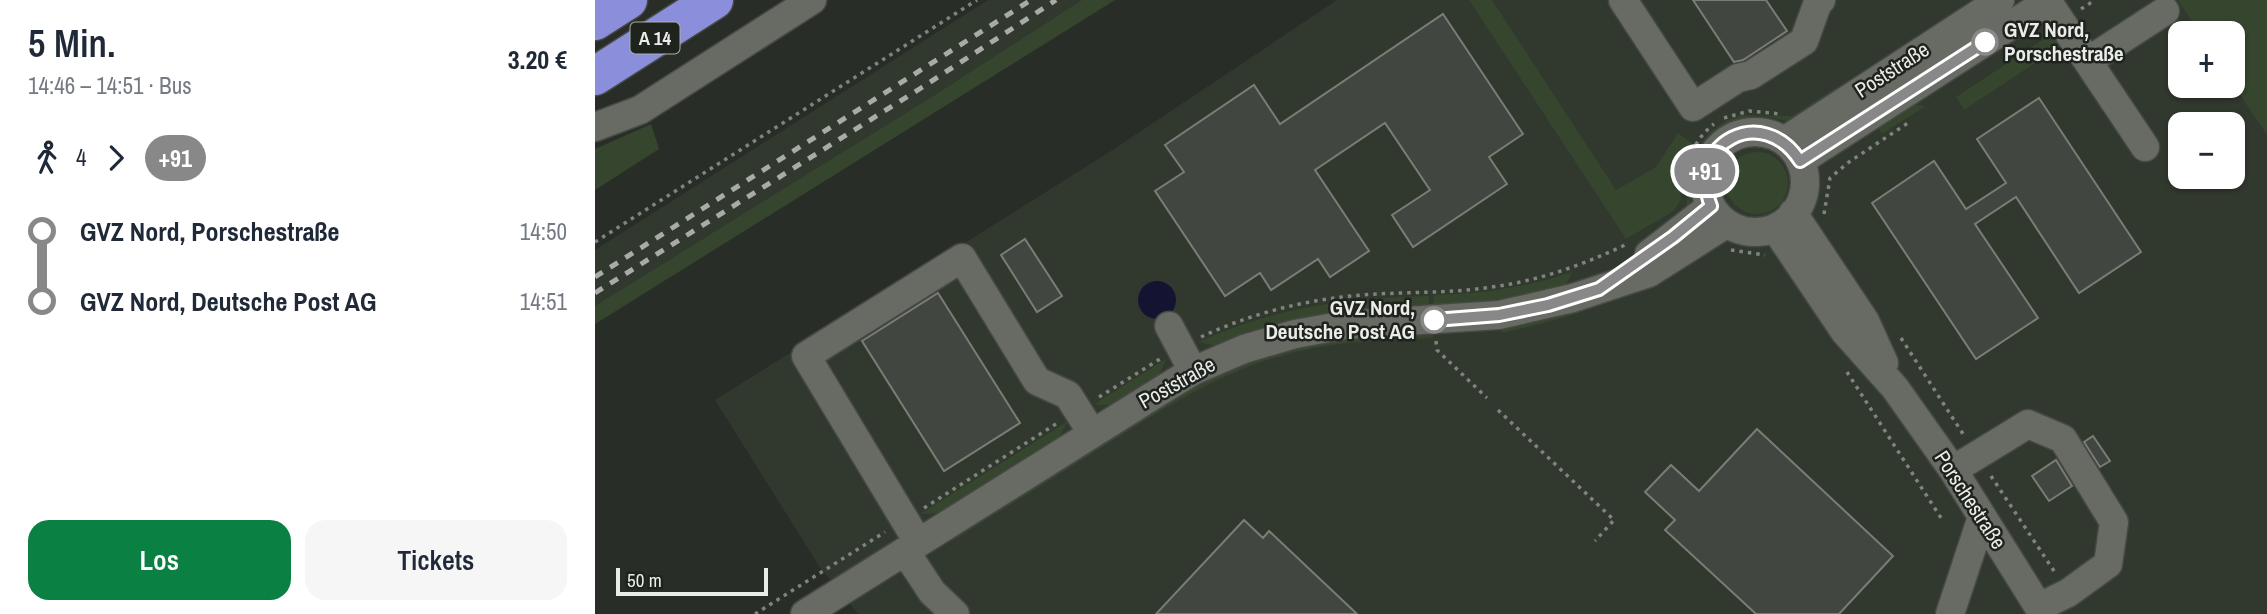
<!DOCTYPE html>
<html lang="de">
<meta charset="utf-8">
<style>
body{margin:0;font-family:"Archivo Narrow",sans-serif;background:#f6f6f7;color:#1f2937;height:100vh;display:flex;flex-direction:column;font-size:26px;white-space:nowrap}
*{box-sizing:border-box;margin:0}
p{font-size:23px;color:#747a83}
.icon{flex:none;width:38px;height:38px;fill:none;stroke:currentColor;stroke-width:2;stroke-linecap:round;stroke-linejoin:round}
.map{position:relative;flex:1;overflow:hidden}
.details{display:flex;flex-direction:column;background:#fff;width:595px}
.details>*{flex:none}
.badge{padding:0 14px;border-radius:23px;font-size:24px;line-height:46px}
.tools{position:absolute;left:1573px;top:21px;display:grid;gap:14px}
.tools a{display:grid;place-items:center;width:77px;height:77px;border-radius:14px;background:#fff;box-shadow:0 2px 5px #0004;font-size:35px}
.scale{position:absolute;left:21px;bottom:18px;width:152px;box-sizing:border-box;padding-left:7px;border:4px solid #e9ece8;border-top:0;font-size:19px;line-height:24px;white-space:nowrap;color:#e9ece8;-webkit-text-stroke:5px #1f231e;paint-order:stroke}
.map>.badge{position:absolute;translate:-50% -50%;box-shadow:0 0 0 4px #fff}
.legs{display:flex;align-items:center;gap:10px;height:77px;padding:0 28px;font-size:23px}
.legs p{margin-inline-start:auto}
.overview{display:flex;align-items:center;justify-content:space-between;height:119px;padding:0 28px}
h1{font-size:38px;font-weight:600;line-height:52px}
.primary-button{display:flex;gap:14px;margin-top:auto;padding:14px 28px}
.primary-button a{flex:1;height:80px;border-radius:21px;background:#0b8043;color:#fff;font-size:28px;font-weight:600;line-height:80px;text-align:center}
.primary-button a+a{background:#f6f6f7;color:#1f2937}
ul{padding:0 28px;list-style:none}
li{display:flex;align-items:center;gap:24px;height:70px;font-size:26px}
li i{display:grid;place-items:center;width:10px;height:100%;margin:0 9px;background:currentColor}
li i::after{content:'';width:18px;height:18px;margin:-9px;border:5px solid;border-radius:50%;background:#fff}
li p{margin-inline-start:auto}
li:first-child i{background:linear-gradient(#0000 50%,currentColor 0)}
li:last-child i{background:linear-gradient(currentColor 50%,#0000 0)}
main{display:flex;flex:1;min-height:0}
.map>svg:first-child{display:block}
.built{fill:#31382d;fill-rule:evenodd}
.green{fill:#36452e}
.water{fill:#141432}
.building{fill:#424640;stroke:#797d76;stroke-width:2}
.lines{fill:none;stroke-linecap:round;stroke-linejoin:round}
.minor-casing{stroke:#464944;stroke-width:31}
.highway-casing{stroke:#464944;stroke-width:41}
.path{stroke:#80837e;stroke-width:3.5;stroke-dasharray:3.5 5;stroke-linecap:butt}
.minor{stroke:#676b64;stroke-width:28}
.highway{stroke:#8b8fdb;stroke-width:38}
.rail{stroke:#a8aba7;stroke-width:5;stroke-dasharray:9 9;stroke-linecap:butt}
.line-1-casing{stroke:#fff;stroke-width:16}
.line-1{stroke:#888;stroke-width:10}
.stop-1-dot{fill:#fff;stroke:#888;stroke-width:3.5}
.labels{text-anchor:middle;stroke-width:5;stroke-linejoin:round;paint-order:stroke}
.shield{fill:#1f231e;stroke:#acb0ab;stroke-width:2}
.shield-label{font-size:19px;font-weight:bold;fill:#e9ece8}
.stop-label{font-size:21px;font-weight:bold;fill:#e9ece8;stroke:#1f231e;text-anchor:start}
.street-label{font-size:21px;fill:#e9ece8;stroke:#1f231e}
</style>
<main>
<section class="details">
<div class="overview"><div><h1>5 Min.</h1><p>14:46 – 14:51 · Bus</p></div><b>3.20 €</b></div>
<div class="legs"><svg class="icon" aria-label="walk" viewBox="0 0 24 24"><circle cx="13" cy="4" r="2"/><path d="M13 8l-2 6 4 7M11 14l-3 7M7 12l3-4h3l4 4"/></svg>4<svg class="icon" aria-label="forward" viewBox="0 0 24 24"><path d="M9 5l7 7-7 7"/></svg><b class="badge" style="background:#888;color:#fff">+91</b></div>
<ul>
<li><i style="color:#888"></i><b>GVZ Nord, Porschestraße</b><p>14:50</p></li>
<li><i style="color:#888"></i><b>GVZ Nord, Deutsche Post AG</b><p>14:51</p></li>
</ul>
<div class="primary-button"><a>Los</a><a>Tickets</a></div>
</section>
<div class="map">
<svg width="1672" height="614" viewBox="0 0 1672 614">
<rect width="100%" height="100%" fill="#292d27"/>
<path class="built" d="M393 0H520L0 324V250Z
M742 0H1672V614H263L224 566 120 400 516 151ZM1586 33H1638V86H1586ZM1586 124H1638V177H1586Z"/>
<path class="green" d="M487 0H520L0 324V306L340 95Z
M874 0H897L1021 190 1061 167 1083 133 1097 143 1084 174 1086 199 1079 211 1031 239Z
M1583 0H1672V135L1638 84V33H1605Z
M1461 31 1469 44 1369 110 1361 97Z
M1242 87 1245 92C1232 100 1214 116 1199 120 1187 122 1178 117 1167 116 1139 115 1113 131 1102 156 1094 174 1099 192 1094 210L1091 208 1095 168 1104 146 1115 132 1132 120 1146 115 1197 116Z
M1305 104 1331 106 1287 134 1278 120Z
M56 124 64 149 0 190V149Z
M1131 183a31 31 0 1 1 62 0a31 31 0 1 1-62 0Z
M977 272 971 286 918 301 839 309 838 295C886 294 932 287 977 272Z
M1066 278C1014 305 962 322 905 333L911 325Z
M834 296V309L625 347 603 342C682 307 750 298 834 296Z
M838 331V338C792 340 746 341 701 352 629 369 568 409 506 448 457 479 407 510 357 541L359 536 555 409 637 366 731 339Z
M571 359C568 366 566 375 561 379 547 391 517 410 499 404Z
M473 421 461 442 355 509 342 513 325 514Z"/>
<path class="water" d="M543 300a19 19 0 1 1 38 0a19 19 0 1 1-38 0Z"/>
<path class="building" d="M1098 0H1171L1192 31 1148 60 1139 62Z
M848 14 928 134 894 157 912 184 818 247 797 215 835 190 790 123 720 170 774 251 735 277 723 259 676 290 665 273 630 296 560 191 589 172 570 145 659 85 685 124Z
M1444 98 1546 252 1484 293 1421 197 1380 224 1443 318 1381 359 1277 203 1339 161 1371 209 1411 183 1382 139Z
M430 239 467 296 442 312 406 255Z
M343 293 425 423 349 471 267 341Z
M1162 429 1298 556 1244 614H1161L1070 530 1080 520 1050 492 1076 465 1104 491Z
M1498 436 1515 461 1505 467 1489 442Z
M1461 460 1477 486 1454 501 1437 476Z
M649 520 668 538 674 531 762 614H561Z"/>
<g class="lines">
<g class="minor-casing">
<path id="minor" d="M1028 0 1098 107 1143 78 1156 75 1209 41 1223 2 1226 0
M1453 2 1550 147
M1493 61 1570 11
M0 127 45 110 217 0
M1110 182a50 50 0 1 1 100 0a50 50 0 1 1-100 0Z
M1189 141 1405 0
M1205 161 1455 0
M1198 213 1270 321 1289 363
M1180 228 1250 332 1300 388 1358 470 1448 614
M1054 254 1116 206
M574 326 598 371
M1358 470 1433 424 1468 439 1519 522 1513 564 1473 593 1444 607
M323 542 211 356 367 258 442 381 473 395 497 433
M310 551 337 592 360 614
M210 614 567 390 598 371 649 349 700 334 750 325 904 315 978 298 1054 273 1131 224
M1355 614 1387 517"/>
</g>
<g class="highway-casing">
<path id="highway" d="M0 21 33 0
M0 76 119 0"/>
</g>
<path class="path" d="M1486 9 1500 0
M1129 118 1154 111 1186 114
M1090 194C1090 166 1096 142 1119 124
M1229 214 1235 178 1254 162 1316 121
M0 242 382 0
M1136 250 1170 255
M606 337C661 311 722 297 782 294 818 292 854 293 890 288 940 282 986 266 1032 244
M1306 338 1370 437
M841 341 842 350 892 398
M1252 372 1348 521
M504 397 565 359
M903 410 1019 520 1000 541
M1396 476 1461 574
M329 508 464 422
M160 614 290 532"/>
<use href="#minor" class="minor"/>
<use href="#highway" class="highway"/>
<path class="rail" d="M0 277 436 0
M0 293 326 88 461 0"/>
</g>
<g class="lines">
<g class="line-1-casing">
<path id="line-1" d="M839 320 904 315 953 305 1004 289 1078 237 1116 206C1091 142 1168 103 1205 161L1390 42"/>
</g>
<use href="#line-1" class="line-1"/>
</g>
<g class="stop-1-dot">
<circle cx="1390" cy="42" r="12"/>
<circle cx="839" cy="320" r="12"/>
</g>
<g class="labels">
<rect class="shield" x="35.5" y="22.5" width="49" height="31" rx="5"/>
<g class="shield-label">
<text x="60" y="45">A 14</text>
</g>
<g class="stop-label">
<text x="1409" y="37">GVZ Nord,<tspan x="1409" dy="24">Porschestraße</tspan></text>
<text x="820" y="315" text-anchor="end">GVZ Nord,<tspan x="820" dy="24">Deutsche Post AG</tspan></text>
</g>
<g class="street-label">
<text transform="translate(1297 70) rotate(-33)" y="7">Poststraße</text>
<text transform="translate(582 383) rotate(-29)" y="7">Poststraße</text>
<text transform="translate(1375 500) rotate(57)" y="7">Porschestraße</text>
</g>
</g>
</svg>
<div class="tools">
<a>+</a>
<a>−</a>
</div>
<div class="scale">50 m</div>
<b class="badge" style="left:1110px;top:171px;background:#888;color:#fff">+91</b>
</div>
</main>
